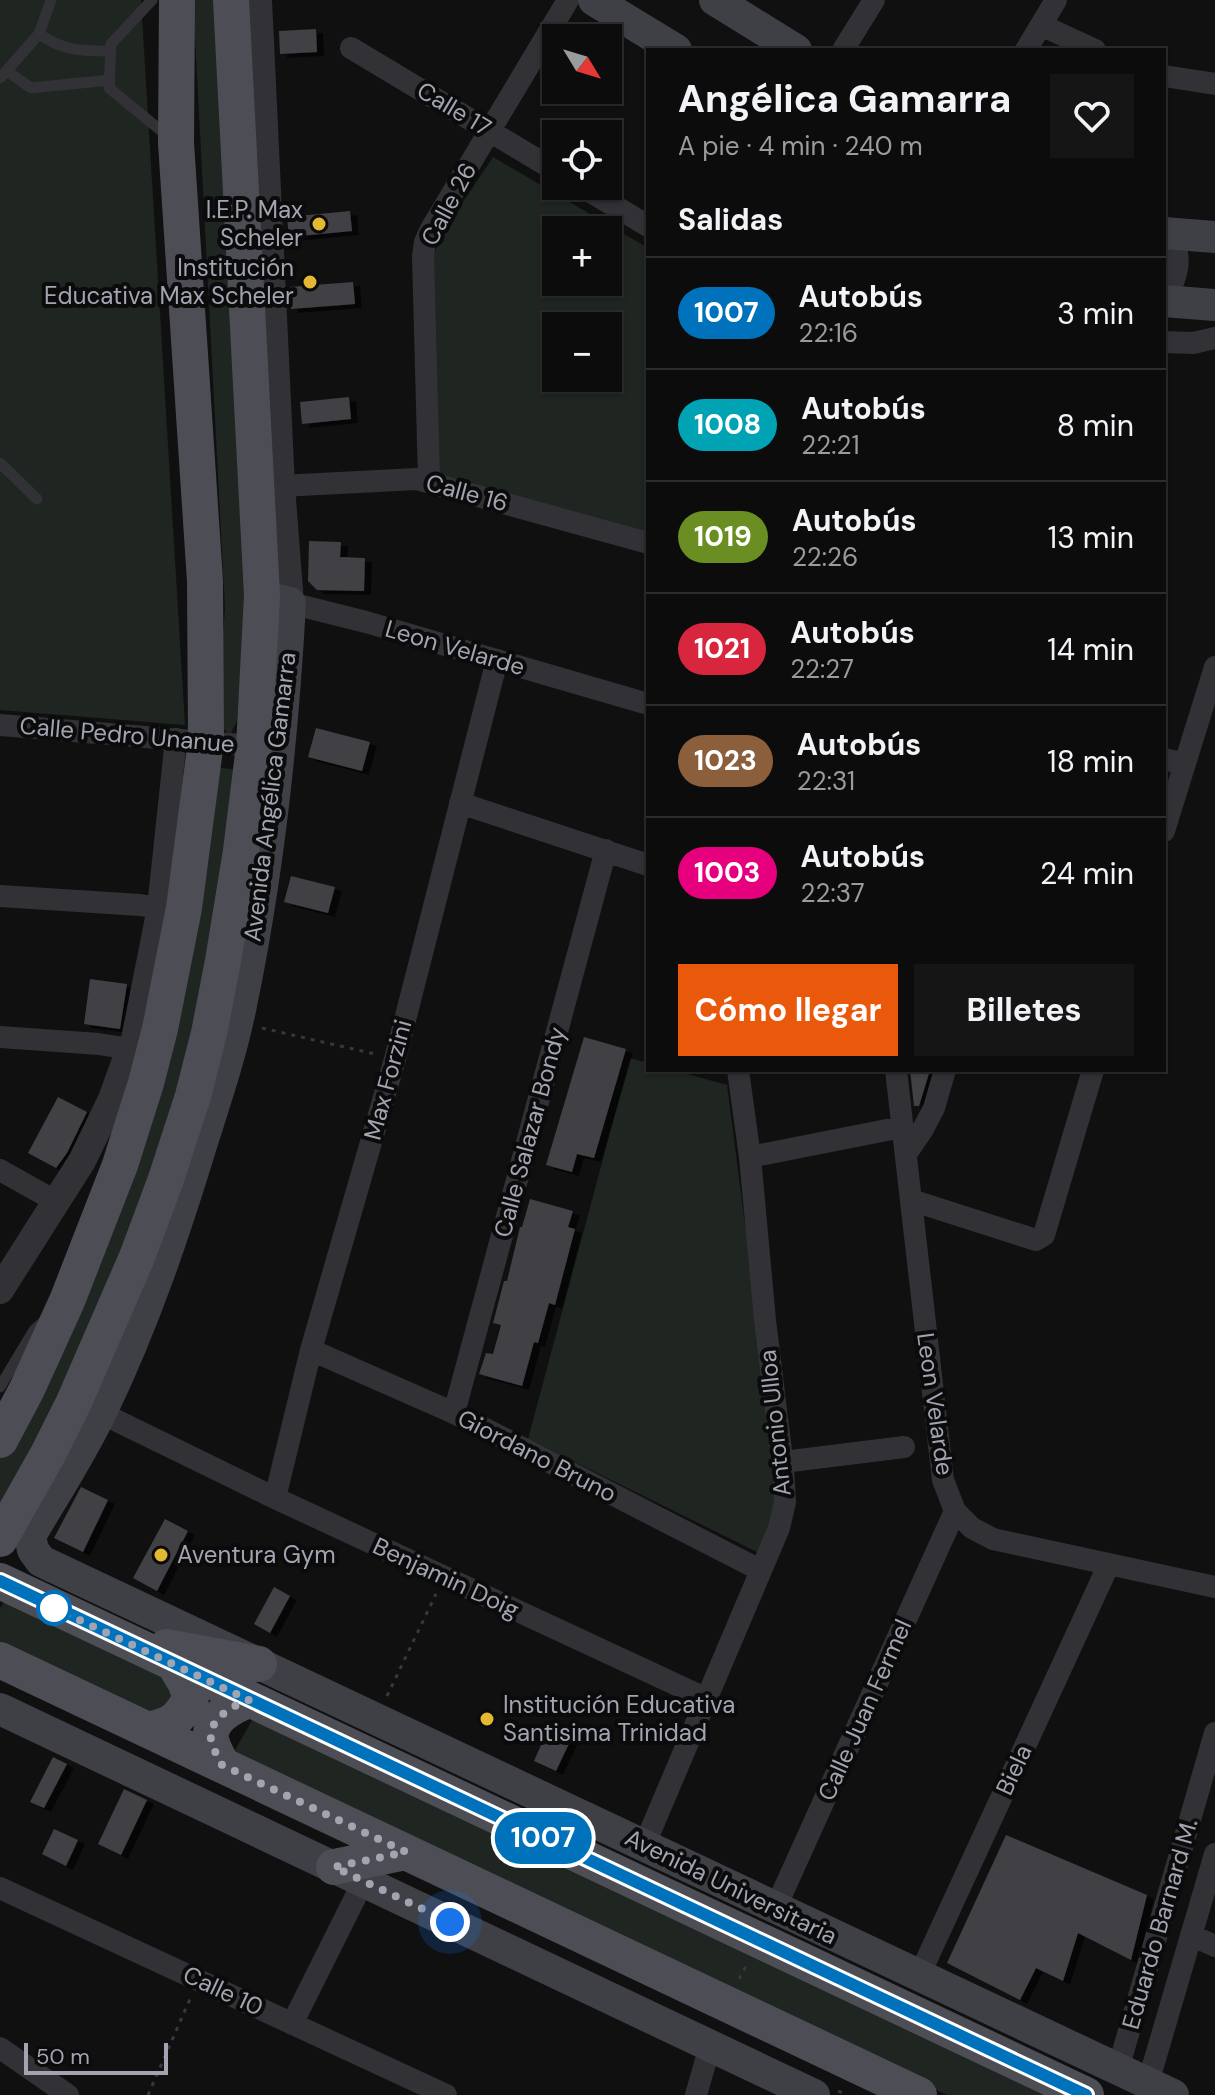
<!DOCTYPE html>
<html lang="es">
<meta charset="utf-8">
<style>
body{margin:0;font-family:"DM Sans",sans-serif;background:#151516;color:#f1f3f6;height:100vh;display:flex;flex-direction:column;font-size:30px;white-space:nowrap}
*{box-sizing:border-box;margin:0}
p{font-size:26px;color:#9a9b9d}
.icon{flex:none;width:44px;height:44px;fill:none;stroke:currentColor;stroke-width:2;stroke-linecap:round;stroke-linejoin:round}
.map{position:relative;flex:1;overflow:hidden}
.drawer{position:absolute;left:646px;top:48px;width:520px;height:1024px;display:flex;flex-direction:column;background:#0c0c0d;border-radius:0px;box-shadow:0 2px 6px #0004,0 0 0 2px #2c2c2e}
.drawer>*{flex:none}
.badge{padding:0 16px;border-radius:26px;font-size:28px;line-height:52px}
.needle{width:52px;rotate:128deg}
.fabs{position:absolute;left:542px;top:24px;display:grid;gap:16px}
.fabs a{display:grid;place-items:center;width:80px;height:80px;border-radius:0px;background:#0c0c0d;box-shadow:0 2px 6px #0004,0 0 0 2px #2c2c2e;font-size:40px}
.scale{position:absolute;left:24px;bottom:20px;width:144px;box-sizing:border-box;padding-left:8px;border:4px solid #a2a5b1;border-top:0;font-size:22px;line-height:28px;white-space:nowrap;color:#a2a5b1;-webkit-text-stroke:6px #0b0b0c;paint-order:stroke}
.you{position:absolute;width:40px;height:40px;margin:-20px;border:6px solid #fff;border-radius:50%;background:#1a73e8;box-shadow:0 0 0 12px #1a73e833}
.map>.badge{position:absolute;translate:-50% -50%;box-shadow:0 0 0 4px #fff}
h2{padding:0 32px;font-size:30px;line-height:72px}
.round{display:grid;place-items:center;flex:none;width:84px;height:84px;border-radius:0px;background:#151516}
.summary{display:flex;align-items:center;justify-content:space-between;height:136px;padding:0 32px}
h1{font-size:38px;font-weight:700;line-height:60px}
.cta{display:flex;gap:16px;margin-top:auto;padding:16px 32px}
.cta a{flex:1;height:92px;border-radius:0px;background:#ea580c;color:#fff;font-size:32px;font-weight:700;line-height:92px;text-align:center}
.cta a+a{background:#151516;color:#f1f3f6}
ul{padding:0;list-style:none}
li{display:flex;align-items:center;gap:24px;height:112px;padding:0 32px;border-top:2px solid #2c2c2e}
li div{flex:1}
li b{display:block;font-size:30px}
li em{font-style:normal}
li .badge{min-width:88px;font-weight:700;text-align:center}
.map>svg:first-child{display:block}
.green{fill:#1f2520;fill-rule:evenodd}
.building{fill:#3f4044;filter:url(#shadow)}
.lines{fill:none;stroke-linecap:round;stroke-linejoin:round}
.path{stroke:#37383d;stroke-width:3;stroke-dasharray:4 6;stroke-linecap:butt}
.service{stroke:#313136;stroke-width:11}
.minor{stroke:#313136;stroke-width:22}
.tertiary{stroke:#313136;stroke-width:28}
.secondary{stroke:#3f4046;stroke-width:32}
.primary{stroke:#4d4e55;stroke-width:36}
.line-casing{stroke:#fff;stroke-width:18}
.line{stroke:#0072bc;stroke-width:12}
.walk{stroke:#a2a5b1;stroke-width:8;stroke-dasharray:0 14.4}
.poi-dot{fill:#e5b833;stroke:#0b0b0c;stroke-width:3}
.stop-dot{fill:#fff;stroke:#0072bc;stroke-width:4}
.labels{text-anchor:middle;stroke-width:8;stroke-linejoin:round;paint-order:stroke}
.street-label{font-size:24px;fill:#a2a5b1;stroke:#0b0b0c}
.poi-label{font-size:24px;fill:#a2a5b1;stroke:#0b0b0c;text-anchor:end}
</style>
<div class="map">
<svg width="1215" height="2095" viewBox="0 0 1215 2095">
<defs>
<filter id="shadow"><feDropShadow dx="7" dy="4" stdDeviation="0" flood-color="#0009"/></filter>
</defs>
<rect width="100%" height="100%" fill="#101011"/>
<path class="green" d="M0 0H141L185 725 0 710Z
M193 0H221L246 597 237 721 230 735 216 722 225 609Z
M493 157 648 248V541L437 482 431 260 445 229ZM556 230H608V282H556ZM556 326H608V378H556Z
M212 767 241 770 176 1114 66 1394 0 1505V1458L66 1323Z
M630 1058 648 1063V1070H673L727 1085 776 1465V1500L771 1527 757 1552 528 1439Z
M5 1601 166 1678 175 1694 166 1712 140 1715 0 1649V1608Z
M255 1715 1058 2095H947L231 1757Z"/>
<path class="building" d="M316 29 317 52 280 54 279 31Z
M350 211 352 231 289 237 287 217Z
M353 282 355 304 291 309 289 287Z
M349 397 351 419 302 424 300 402Z
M309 541 341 542 340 557 365 558 364 591 317 590 308 581Z
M316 728 370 742 362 771 308 757Z
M291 876 335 887 328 913 284 902Z
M90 979 127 984 120 1029 84 1024Z
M584 1037 626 1049 594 1158 577 1154 572 1172 546 1165Z
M910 1070H930L919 1106H914Z
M58 1097 87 1112 67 1153 56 1168 28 1153Z
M530 1199 573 1211 568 1227 575 1229 555 1305 549 1303 538 1343 534 1342 522 1386 479 1374 486 1353 493 1354 501 1325 493 1323 504 1281H507L520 1227H522Z
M81 1487 108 1500 83 1552 54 1538Z
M165 1519 188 1531 157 1591 133 1578Z
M274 1587 290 1596 270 1633 254 1624Z
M551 1722 574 1733 556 1771 534 1761Z
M53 1757 67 1764 44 1808 30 1802Z
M124 1789 147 1800 121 1855 98 1844Z
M54 1829 78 1840 66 1866 42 1854Z
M1006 1835 1147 1895 1131 1960 1078 1933 1063 1981 1036 1968 1020 2000 947 1963Z"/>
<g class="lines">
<path class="path" d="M262 1028 375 1054
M387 1696 436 1594
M739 1979 747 1964
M838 2091 847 2095
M148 2095 190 1999"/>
<path class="service" d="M152 0 111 44 109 88 170 138
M39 34C63 51 82 51 110 51
M7 71 31 88 110 80
M0 78 39 34 51 0
M0 463 37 499
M0 1387 34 1330 43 1322"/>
<path class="minor" d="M1041 25 1095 50
M351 48 556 171
M843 50 874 0
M1026 50 1056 0
M1164 76 1215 84
M581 186 648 226
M1164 305C1176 277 1184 262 1171 233
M1164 342 1193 343 1215 338
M429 481 423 256 425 242 431 229 568 0
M281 486 416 479 648 543
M290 603 366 622 648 704
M0 725 254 746
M1164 759 1184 764
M460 803 648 865
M1164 831 1215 667
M0 896 140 905 158 908
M0 1037 99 1044 130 1049 158 908 176 739
M896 1070 943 1480 955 1511 972 1528 993 1539 1215 1587
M906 1154 923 1129 934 1108 945 1070
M750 1157 902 1127
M0 1170 57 1202
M911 1200 1036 1240 1044 1235 1093 1070
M311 1350 454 1413 760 1570
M101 1413 275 1498 707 1699
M454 1413 606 850
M783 1462 904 1447
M275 1498 311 1350 395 1059 497 660
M644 1846 779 1528 785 1502 783 1467 765 1320 750 1157 738 1070
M0 1888 446 2095
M775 1909 955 1511
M1191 1935 1215 1946
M919 1976 1109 1564
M292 2024 364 1880
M0 2048 68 2095
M1118 2069 1215 1733
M1148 2083 1215 1854
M696 2095 710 2046"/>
<path class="tertiary" d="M258 0 281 486 290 603
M0 1290 82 1161 112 1099 130 1049"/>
<path class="secondary" d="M594 0 676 50
M715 0 796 50
M1164 233 1215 237
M1164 301 1215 305
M262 596 290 603C283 736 268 874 241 1005 232 1050 217 1095 203 1139 175 1231 144 1323 102 1410 81 1454 54 1495 30 1536L33 1550 41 1561 1173 2095
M0 1709 814 2095"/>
<path class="primary" d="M0 1440 27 1389 67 1301 120 1165 146 1083 160 1029 184 908 206 741 205 581 176 143 177 0
M0 1539 48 1454 74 1402 137 1257 166 1179 193 1096 209 1033 223 961 241 851 254 746 262 596 231 0
M0 1581 1086 2095
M166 1647 259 1664
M0 1660 919 2095
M148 1730C174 1724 177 1721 191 1698L185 1682 175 1665
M222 1765C218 1757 213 1749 211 1740 208 1719 232 1706 249 1700
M334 1867 406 1852"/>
</g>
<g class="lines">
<g class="line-casing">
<path id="line" d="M0 1581 1086 2095"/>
</g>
<use href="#line" class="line"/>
<path class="walk" d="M54 1608 249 1700C232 1706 208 1719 211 1740 213 1749 218 1757 222 1765L406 1852 334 1867 450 1922"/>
</g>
<g class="poi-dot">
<circle cx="319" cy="224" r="8"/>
<circle cx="310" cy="282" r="8"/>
<circle cx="161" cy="1555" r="8"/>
<circle cx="487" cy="1719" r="8"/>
</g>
<circle class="stop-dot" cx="54" cy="1608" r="16"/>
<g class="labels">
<g class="street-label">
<text transform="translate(454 109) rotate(31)" y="8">Calle 17</text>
<text transform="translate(449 204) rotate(-62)" y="8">Calle 26</text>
<text transform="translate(467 493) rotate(15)" y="8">Calle 16</text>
<text transform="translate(455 648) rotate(16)" y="8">Leon Velarde</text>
<text transform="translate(127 735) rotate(5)" y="8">Calle Pedro Unanue</text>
<text transform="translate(270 797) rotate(-83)" y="8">Avenida Angélica Gamarra</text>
<text transform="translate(388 1080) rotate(-75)" y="8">Max Forzini</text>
<text transform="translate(530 1132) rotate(-75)" y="8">Calle Salazar Bondy</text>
<text transform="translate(935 1404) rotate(82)" y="8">Leon Velarde</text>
<text transform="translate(775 1423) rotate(-96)" y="8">Antonio Ulloa</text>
<text transform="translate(537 1456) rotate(27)" y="8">Giordano Bruno</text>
<text transform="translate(446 1578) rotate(25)" y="8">Benjamin Doig</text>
<text transform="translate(865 1710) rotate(-66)" y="8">Calle Juan Fermel</text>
<text transform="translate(1014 1770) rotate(-65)" y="8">Biela</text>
<text transform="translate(731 1887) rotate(26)" y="8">Avenida Universitaria</text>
<text transform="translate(1160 1924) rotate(-74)" y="8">Eduardo Barnard M.</text>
<text transform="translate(223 1991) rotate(25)" y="8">Calle 10</text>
</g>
<g class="poi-label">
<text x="303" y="218">I.E.P. Max<tspan x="303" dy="28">Scheler</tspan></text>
<text x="294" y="276">Institución<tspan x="294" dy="28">Educativa Max Scheler</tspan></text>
<text x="177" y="1563" text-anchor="start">Aventura Gym</text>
<text x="503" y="1713" text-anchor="start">Institución Educativa<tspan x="503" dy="28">Santisima Trinidad</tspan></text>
</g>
</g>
</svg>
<div class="fabs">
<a><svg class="needle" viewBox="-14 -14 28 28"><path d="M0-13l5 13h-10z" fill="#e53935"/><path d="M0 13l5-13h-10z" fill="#9a9b9d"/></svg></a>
<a><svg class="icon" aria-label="locate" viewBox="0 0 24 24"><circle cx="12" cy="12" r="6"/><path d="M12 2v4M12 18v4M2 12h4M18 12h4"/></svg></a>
<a>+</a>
<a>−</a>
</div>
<div class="scale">50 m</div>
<div class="you" style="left:450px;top:1922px"></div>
<b class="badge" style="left:543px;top:1838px;background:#0072bc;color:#fff">1007</b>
<section class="drawer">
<div class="summary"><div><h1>Angélica Gamarra</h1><p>A pie · 4 min · 240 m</p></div><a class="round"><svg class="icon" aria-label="heart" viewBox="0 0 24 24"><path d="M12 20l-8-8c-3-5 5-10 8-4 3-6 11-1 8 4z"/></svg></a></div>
<h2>Salidas</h2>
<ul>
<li><span class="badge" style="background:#0072bc;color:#fff">1007</span><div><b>Autobús</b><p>22:16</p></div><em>3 min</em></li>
<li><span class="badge" style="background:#00a3b4;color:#fff">1008</span><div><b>Autobús</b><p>22:21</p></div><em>8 min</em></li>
<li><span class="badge" style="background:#6b8e23;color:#fff">1019</span><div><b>Autobús</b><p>22:26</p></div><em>13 min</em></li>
<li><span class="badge" style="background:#d7263d;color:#fff">1021</span><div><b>Autobús</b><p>22:27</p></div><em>14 min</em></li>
<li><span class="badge" style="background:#8b5e3c;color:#fff">1023</span><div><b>Autobús</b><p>22:31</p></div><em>18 min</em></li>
<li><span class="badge" style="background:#e6007e;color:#fff">1003</span><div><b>Autobús</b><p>22:37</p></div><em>24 min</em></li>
</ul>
<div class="cta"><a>Cómo llegar</a><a>Billetes</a></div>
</section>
</div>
